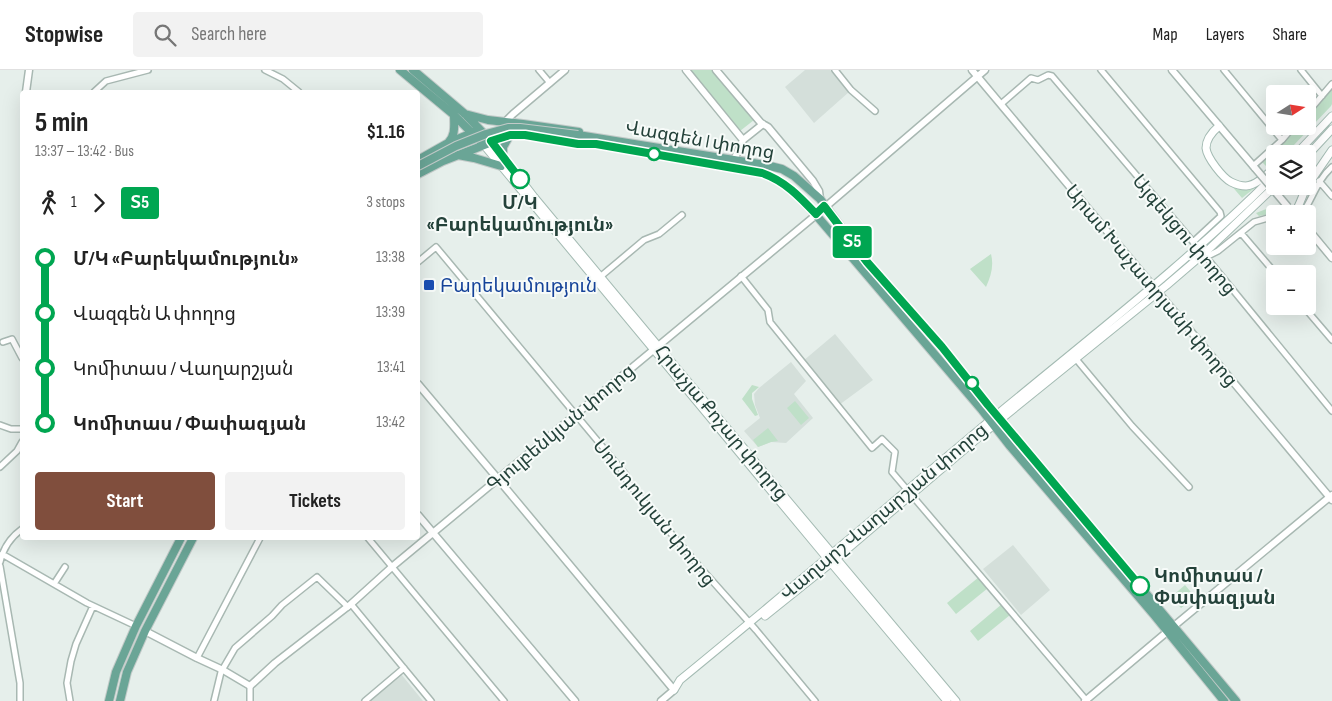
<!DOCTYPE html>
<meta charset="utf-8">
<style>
body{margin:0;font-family:"Sofia Sans Condensed","Noto Sans Armenian",sans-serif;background:#f2f2f2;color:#222;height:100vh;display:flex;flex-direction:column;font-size:19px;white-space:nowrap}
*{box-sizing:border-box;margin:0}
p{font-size:16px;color:#767676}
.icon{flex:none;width:28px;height:28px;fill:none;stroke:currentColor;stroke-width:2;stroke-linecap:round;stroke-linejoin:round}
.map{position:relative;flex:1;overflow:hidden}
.drawer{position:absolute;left:20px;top:20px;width:400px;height:450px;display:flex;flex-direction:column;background:#fff;border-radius:5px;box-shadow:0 5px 20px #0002}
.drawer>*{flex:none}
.badge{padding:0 10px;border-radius:4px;font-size:18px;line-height:32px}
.needle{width:32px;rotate:78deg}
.tools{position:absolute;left:1266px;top:15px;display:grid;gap:10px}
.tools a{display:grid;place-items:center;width:50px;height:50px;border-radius:5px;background:#fff;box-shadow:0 5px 20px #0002;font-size:25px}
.map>.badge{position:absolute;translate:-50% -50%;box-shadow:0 0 0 2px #fff}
.legs{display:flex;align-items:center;gap:8px;height:55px;padding:0 15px;font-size:16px}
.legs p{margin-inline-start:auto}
.overview{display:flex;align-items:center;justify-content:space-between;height:85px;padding:0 15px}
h1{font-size:28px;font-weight:700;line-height:38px}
.cta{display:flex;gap:10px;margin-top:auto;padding:10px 15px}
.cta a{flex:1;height:58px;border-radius:5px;background:#804e3d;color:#fff;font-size:20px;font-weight:700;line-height:58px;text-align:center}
.cta a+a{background:#f2f2f2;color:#222}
ul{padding:0 15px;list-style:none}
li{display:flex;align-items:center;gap:18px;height:55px;font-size:19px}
li i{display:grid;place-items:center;width:8px;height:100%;margin:0 6px;background:currentColor}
li i::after{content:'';width:12px;height:12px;margin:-6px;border:4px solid;border-radius:50%;background:#fff}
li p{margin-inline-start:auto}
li:first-child i{background:linear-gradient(#0000 50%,currentColor 0)}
li:last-child i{background:linear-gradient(currentColor 50%,#0000 0)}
header{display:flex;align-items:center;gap:30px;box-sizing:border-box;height:70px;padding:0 25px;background:#fff;border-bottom:1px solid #e0e0e0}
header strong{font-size:24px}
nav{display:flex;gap:28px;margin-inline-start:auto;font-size:18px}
.search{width:350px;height:45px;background:#f2f2f2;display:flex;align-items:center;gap:12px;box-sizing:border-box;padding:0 18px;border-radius:5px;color:#767676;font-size:19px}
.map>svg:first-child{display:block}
.built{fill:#d4dfda}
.green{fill:#bfe0c8}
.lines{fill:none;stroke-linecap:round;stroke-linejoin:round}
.minor-casing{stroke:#a8b8b2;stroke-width:8}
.tertiary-casing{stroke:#a8b8b2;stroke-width:9}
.secondary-casing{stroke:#a4bbb3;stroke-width:9}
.primary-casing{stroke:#c2cac8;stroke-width:10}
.minor{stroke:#fff;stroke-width:5}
.tertiary{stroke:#fff;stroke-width:6}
.secondary{stroke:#fff;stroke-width:7}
.primary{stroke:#6aa596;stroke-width:8}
.tertiary-bridge-casing{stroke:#a8b8b2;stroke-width:9;stroke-linecap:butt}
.primary-bridge-casing{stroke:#c2cac8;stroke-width:10;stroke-linecap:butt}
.tertiary-bridge{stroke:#fff;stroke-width:6}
.primary-bridge{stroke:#6aa596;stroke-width:8}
.line-1-casing{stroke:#fff;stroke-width:11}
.line-1{stroke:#00a651;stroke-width:8}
.stop-1-dot{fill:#fff;stroke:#00a651;stroke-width:2.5}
.transit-dot{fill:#1a4fb4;stroke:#f7fbf9;stroke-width:2}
.labels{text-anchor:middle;stroke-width:4;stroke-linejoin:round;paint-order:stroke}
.street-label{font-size:19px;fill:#24423a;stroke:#f7fbf9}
.stop-label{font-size:19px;font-weight:bold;fill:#24423a;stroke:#f7fbf9}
.transit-label{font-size:19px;fill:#164399;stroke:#f7fbf9;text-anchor:start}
</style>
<header>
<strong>Stopwise</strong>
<div class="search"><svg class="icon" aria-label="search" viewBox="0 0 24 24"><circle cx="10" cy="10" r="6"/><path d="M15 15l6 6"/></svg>Search here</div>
<nav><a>Map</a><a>Layers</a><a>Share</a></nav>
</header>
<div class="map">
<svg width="1332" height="631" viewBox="0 0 1332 631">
<rect width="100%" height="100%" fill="#e6efeb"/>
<path class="built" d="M805 0H830L849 22 814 53 785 17Z
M835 264 873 310 839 335 803 291Z
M791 292 806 311 794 324 813 348 786 373 771 372 758 377 744 361 760 348 755 335 754 324 759 318Z
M1013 475 1050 520 1021 545 983 499Z
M401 604 423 631H369Z"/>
<path class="green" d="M690 0H713L754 50 740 61Z
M1332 18V34L1331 36 1293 76 1283 84H1275V91L1267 97 1262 92 1263 89 1290 66 1299 56H1308V46Z
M1230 114 1255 116 1256 117 1242 128Z
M1274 136 1279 142 1259 146 1256 143Z
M991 184C994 196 991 206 986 217L970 199Z
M752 315 759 317 752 323V329L758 345 755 346 742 329Z
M795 331 809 348 801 355 787 338Z
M768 358 778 371 771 372 758 377 753 370Z
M979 507 988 518 956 544 947 533Z
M1185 515 1195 527 1181 538 1171 527Z
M1002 534 1010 545 978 571 970 561Z"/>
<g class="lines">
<g class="minor-casing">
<path id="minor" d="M265 0 283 9 299 22
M539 0 550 13
M835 0 851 20 875 41
M1101 0 1220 142 1221 146 1193 172
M1224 0 1282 70
M1301 0 1322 26
M94 22 106 11 148 0
M1001 34 1031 8 1038 10 1048 5 1052 6 1206 187 1332 341
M1308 42 1332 14
M1253 96 1282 70 1294 56
M1319 111 1332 126
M1302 144C1313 128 1317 110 1332 97
M1241 163 1276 204
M1206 187 1218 181 1254 152 1275 146
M418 192 436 177 626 405 627 412 699 496 756 560 815 631
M741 206 768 240 770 252 872 378 882 369 895 382 892 402 1087 631
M600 207 644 170 659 164 682 145
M1303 236 1332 270
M3 272 12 269 22 288
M1076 289 1132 356 1189 417
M0 355 11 359H22
M0 397 17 381 22 372
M368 468 504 631
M2 484 87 533 136 556
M0 492C3 479 11 467 22 459
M0 496 20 613V631
M54 514 65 497
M351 534 431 631
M197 588 260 468
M250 616V631
M70 631 67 613 71 591 76 574 93 536
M214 631 221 602 235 578 272 546 282 535 317 507 348 537
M365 631 404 598"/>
</g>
<g class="tertiary-casing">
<path id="tertiary" d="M686 0 743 70
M716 0 761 53 768 57 813 111 819 121 820 129
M972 0 1332 430
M1172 0 1255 98
M26 22 29 0
M506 51 513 44 565 0
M734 90 743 70 763 54
M1308 159 1332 188
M418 314 498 409 674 620 661 631
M418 445 575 631
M145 561 197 588 223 600 250 616 275 593 351 534 393 496 816 145 985 0
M1085 631 1174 556 1332 425"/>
</g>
<g class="secondary-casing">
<path id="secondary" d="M1219 56C1212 62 1206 69 1206 78 1207 88 1223 108 1231 112 1235 114 1242 116 1246 116 1257 115 1267 104 1275 97
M491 71 534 127 658 276 956 631
M483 74 821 481 947 631
M1296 84 1332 46
M1308 85 1332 59
M1308 115 1332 80
M1294 144C1300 135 1302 126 1307 116
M765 546 831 493 979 367 1167 215 1209 179 1275 116
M674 620 680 610C789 521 896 429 1005 338 1097 262 1191 189 1275 105"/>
</g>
<g class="primary-casing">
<path id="primary" d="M400 0 454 45 481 72
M413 0 465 44 488 68
M465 44 488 50 523 54 579 62
M578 65 766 95 782 99 794 106 820 129 867 192 942 277 988 335 1236 631
M579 69 596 74 762 103C785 111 800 127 816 145L982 340 1010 376 1155 546 1224 631
M448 73C456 65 454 55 454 45
M458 85 474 88 501 96
M503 85V77L510 65
M418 90 448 73 477 61
M418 104 443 91 510 65H525L584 74
M109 631 116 602 136 556 181 468
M120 631 127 602 145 561 193 468"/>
</g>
<use href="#minor" class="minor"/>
<use href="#tertiary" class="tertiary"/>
<use href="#secondary" class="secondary"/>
<use href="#primary" class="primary"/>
<g class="tertiary-bridge-casing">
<path id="tertiary-bridge" d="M1255 98 1288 137"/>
</g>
<g class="primary-bridge-casing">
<path id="primary-bridge" d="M418 96 456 76 486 64 508 58H520L578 65"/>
</g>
<use href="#tertiary-bridge" class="tertiary-bridge"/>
<use href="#primary-bridge" class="primary-bridge"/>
</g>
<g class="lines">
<g class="line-1-casing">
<path id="line-1" d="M520 109 491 71 510 65H525L578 74H596L762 103C785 111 800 127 816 144L824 136 867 192 942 277 988 335 1140 516"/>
</g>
<use href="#line-1" class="line-1"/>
</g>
<g class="stop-1-dot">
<circle cx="654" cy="84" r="6"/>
<circle cx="520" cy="109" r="9"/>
<circle cx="972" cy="313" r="6"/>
<circle cx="1140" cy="516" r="9"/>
</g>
<rect class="transit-dot" x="423" y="209" width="12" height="12" rx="2.5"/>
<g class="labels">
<g class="street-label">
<text transform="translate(700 69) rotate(10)" y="7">Վազգեն I փողոց</text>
<text transform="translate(1185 164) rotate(50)" y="7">Այգեկցու փողոց</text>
<text transform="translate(1152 215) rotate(50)" y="7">Արամ Խաչատրյանի փողոց</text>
<text transform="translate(722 352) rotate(50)" y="7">Հրաչյա Քոչար փողոց</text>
<text transform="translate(560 357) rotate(-40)" y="7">Գյուլբենկյան փողոց</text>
<text transform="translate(883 441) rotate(-40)" y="7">Վաղարշ Վաղարշյան փողոց</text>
<text transform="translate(655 442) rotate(51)" y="7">Սունդուկյան փողոց</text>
</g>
<g class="stop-label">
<text x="520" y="139">Մ/Կ<tspan x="520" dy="22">«Բարեկամություն»</tspan></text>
<text x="1154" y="512" text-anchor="start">Կոմիտաս /<tspan x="1154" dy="22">Փափազյան</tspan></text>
</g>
<g class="transit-label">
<text x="440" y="222">Բարեկամություն</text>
</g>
</g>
</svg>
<div class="tools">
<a><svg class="needle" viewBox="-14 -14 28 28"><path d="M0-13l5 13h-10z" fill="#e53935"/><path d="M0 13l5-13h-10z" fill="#767676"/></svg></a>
<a><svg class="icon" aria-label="layers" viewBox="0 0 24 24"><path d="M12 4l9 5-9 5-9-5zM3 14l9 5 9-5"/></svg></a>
<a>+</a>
<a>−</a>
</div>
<b class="badge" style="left:852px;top:172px;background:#00a651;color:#fff">Տ5</b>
<section class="drawer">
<div class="overview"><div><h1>5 min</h1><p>13:37 – 13:42 · Bus</p></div><b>$1.16</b></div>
<div class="legs"><svg class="icon" aria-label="walk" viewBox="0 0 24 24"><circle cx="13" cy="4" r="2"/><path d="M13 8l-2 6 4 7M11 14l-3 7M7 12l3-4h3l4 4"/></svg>1<svg class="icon" aria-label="forward" viewBox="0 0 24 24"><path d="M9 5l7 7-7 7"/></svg><b class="badge" style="background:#00a651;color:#fff">Տ5</b><p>3 stops</p></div>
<ul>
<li><i style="color:#00a651"></i><b>Մ/Կ «Բարեկամություն»</b><p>13:38</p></li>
<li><i style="color:#00a651"></i><span>Վազգեն Ա փողոց</span><p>13:39</p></li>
<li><i style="color:#00a651"></i><span>Կոմիտաս / Վաղարշյան</span><p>13:41</p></li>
<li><i style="color:#00a651"></i><b>Կոմիտաս / Փափազյան</b><p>13:42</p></li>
</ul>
<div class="cta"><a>Start</a><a>Tickets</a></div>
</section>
</div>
